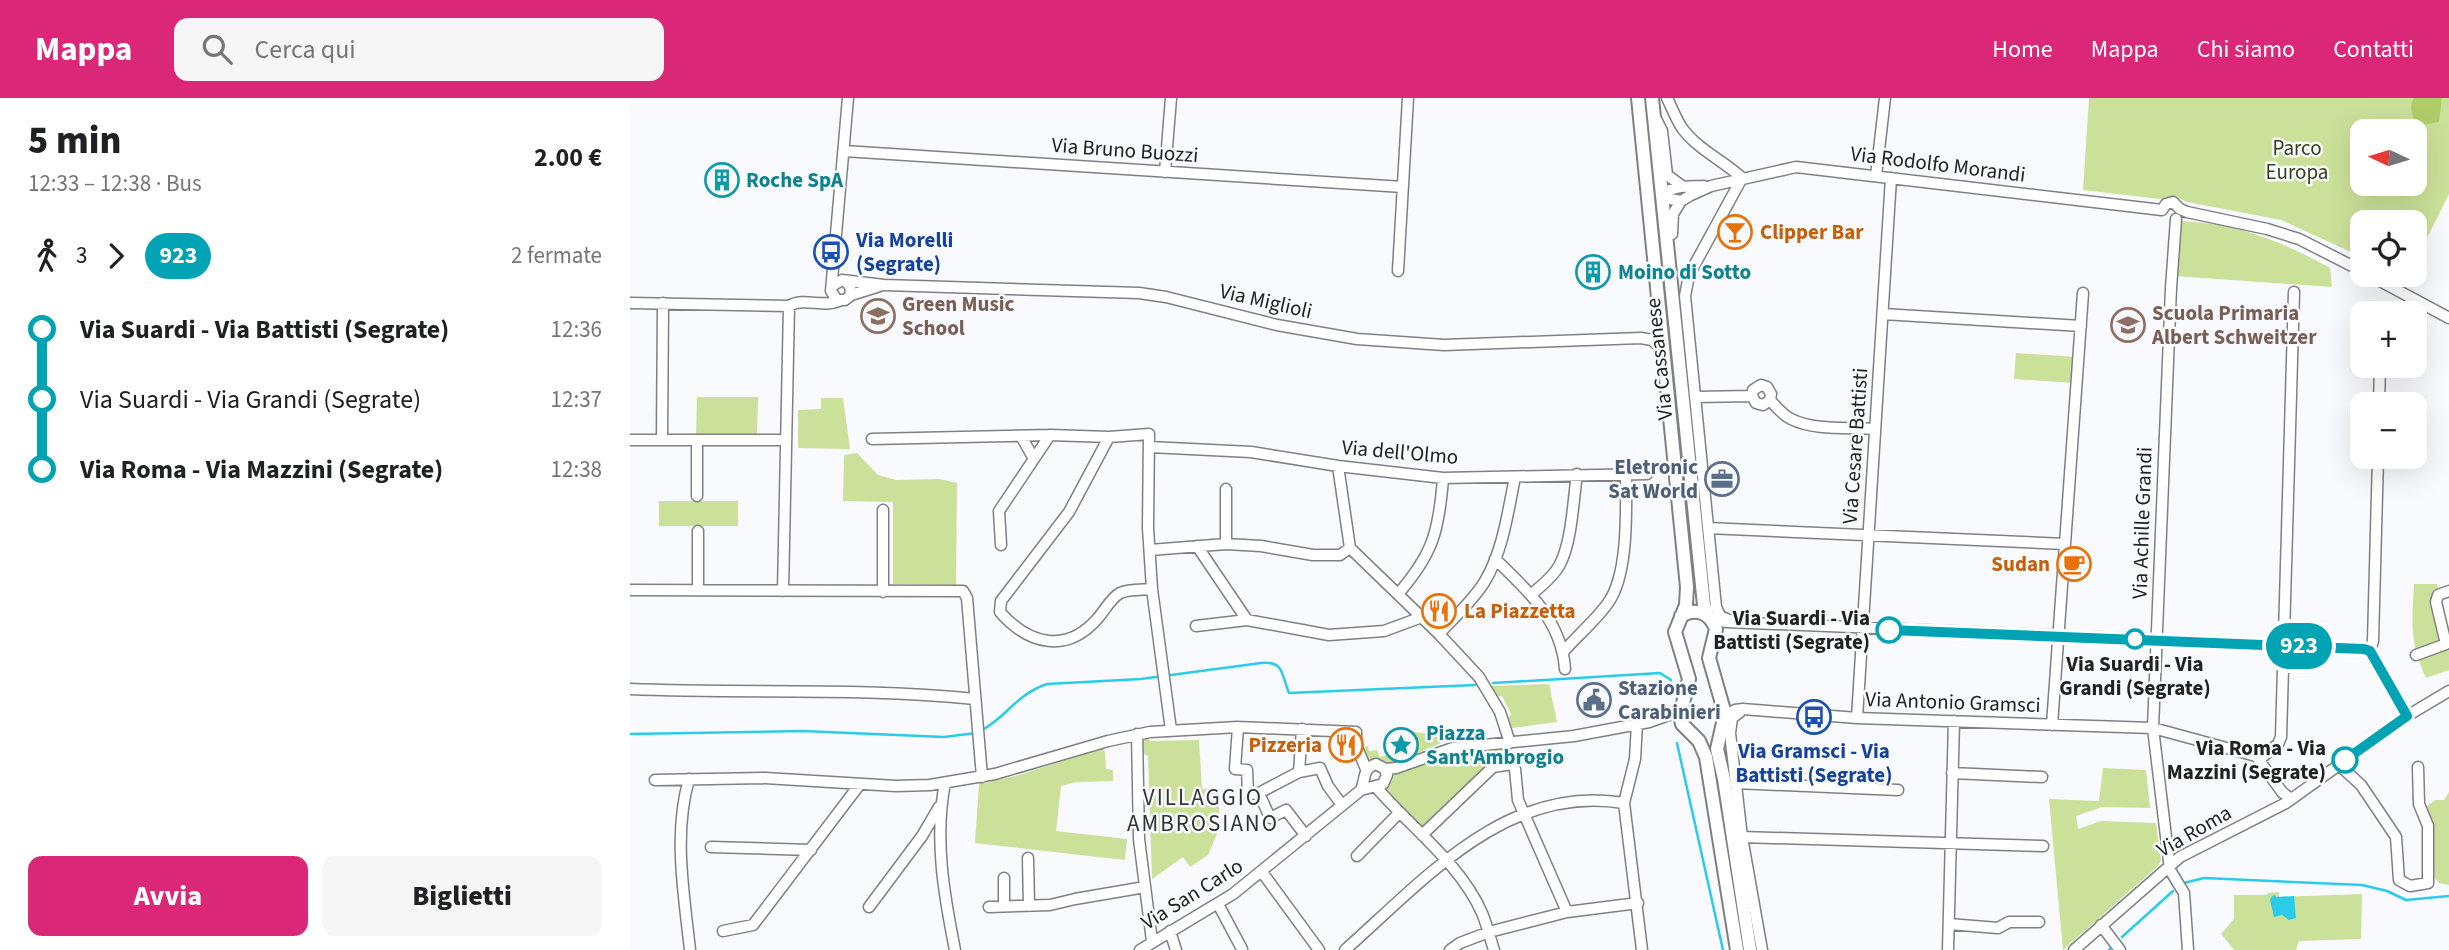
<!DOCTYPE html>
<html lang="it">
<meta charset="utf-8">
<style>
body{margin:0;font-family:"Source Sans 3",sans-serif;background:#f6f6f6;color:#202124;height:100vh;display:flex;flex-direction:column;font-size:26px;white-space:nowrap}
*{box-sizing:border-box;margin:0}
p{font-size:23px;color:#757577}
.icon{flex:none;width:38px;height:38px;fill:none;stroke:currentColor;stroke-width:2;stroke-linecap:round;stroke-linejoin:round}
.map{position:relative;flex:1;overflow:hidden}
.side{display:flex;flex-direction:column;background:#fff;width:630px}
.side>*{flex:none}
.badge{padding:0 14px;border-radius:23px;font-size:24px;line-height:46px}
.needle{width:46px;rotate:274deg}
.controls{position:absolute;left:1720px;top:21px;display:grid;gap:14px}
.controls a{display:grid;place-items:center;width:77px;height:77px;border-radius:14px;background:#fff;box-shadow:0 7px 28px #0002;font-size:35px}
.map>.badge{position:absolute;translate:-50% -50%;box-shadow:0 0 0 4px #fff}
.legs{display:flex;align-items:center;gap:10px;height:77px;padding:0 28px;font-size:23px}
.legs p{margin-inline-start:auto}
.summary{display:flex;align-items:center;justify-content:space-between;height:119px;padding:0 28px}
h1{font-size:38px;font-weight:800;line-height:52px}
.cta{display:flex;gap:14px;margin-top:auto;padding:14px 28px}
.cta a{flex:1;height:80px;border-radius:14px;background:#db2777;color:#fff;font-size:28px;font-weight:800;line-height:80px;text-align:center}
.cta a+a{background:#f6f6f6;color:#202124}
ul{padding:0 28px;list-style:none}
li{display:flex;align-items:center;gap:24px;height:70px;font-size:26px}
li i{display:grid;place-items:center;width:10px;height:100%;margin:0 9px;background:currentColor}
li i::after{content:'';width:18px;height:18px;margin:-9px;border:5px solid;border-radius:50%;background:#fff}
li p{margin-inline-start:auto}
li:first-child i{background:linear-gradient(#0000 50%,currentColor 0)}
li:last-child i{background:linear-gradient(currentColor 50%,#0000 0)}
header{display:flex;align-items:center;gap:42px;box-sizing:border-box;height:98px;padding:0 35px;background:#db2777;color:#fff}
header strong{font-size:33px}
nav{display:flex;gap:38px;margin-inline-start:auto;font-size:24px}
.search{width:490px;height:63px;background:#f6f6f6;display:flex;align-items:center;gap:18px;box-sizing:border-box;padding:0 24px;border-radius:14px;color:#757577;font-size:26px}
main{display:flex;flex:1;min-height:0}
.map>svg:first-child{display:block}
.green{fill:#cbe199;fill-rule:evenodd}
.forest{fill:#b1cd6a}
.water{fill:#2bcce9}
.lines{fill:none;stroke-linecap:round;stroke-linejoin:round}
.stream{stroke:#2bcce9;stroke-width:2.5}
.minor-casing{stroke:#7f8084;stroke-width:13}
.major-casing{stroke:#7f8084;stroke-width:16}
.minor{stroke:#fff;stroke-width:10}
.major{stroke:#fff;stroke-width:12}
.line-1-casing{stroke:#fff;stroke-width:16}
.line-1{stroke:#00a3b4;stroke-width:10}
.stop-1-dot{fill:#fff;stroke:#00a3b4;stroke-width:3.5}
.labels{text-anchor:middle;stroke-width:5;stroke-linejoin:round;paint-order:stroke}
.park-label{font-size:21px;fill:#364119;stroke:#f8fafe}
.street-label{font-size:21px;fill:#212123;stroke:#f8fafe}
.culture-label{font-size:21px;font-weight:bold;fill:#0d838f;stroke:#f8fafe;text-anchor:start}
.food-label{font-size:21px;font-weight:bold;fill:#c56008;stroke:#f8fafe;text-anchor:start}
.transit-label{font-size:21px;font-weight:bold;fill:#164399;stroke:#f8fafe;text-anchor:start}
.education-label{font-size:21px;font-weight:bold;fill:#785e54;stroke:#f8fafe;text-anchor:start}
.service-label{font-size:21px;font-weight:bold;fill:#4e5e75;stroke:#f8fafe;text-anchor:end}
.stop-label{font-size:21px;font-weight:bold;fill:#212123;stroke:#f8fafe;text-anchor:end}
.neighbourhood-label{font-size:23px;letter-spacing:2px;fill:#323336;stroke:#f8fafe}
</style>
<header>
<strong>Mappa</strong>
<div class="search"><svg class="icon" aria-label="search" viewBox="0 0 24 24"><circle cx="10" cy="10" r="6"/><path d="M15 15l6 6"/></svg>Cerca qui</div>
<nav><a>Home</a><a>Mappa</a><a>Chi siamo</a><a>Contatti</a></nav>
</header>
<main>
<section class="side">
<div class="summary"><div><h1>5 min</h1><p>12:33 – 12:38 · Bus</p></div><b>2.00 €</b></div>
<div class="legs"><svg class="icon" aria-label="walk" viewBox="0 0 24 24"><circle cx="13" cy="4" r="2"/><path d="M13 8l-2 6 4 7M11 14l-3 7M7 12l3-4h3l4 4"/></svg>3<svg class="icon" aria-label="forward" viewBox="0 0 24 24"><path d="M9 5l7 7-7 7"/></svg><b class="badge" style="background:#00a3b4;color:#fff">923</b><p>2 fermate</p></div>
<ul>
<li><i style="color:#00a3b4"></i><b>Via Suardi - Via Battisti (Segrate)</b><p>12:36</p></li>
<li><i style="color:#00a3b4"></i><span>Via Suardi - Via Grandi (Segrate)</span><p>12:37</p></li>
<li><i style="color:#00a3b4"></i><b>Via Roma - Via Mazzini (Segrate)</b><p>12:38</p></li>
</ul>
<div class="cta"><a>Avvia</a><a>Biglietti</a></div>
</section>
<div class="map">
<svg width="1819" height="852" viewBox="0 0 1819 852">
<rect width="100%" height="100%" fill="#f8fafe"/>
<path class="green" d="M1459 0H1819V96L1785 164V124H1732V159L1651 122 1557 104 1546 99 1530 101 1453 92ZM1732 33H1785V86H1732Z
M1550 123C1606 125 1652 143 1700 170L1702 189 1545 178Z
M1386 255 1447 259 1445 285 1384 281Z
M67 299H128L127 338 66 337Z
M191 300H213L220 351 168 350V312L191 311Z
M227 355 248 377 266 382 309 381 327 385 326 487 263 486V404L213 403 214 357Z
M29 403H108V428H29Z
M1784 486H1807L1819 554V572L1796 580C1779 542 1782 526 1784 486Z
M919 586 927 624 882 630 878 620 881 616 872 598H867L862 588Z
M771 633 828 638 757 668 738 662 732 650 738 648 739 653 747 652 750 659 773 652Z
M517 638 520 643 569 642 572 691 588 690 590 729 578 757 560 769 553 759 522 781 518 658 511 655V646Z
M473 650 475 654 476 671 483 672V683L447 684 431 688 426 733 497 741 495 762 345 745 349 686 386 678Z
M878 650 880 663 868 664 794 731 755 691 762 683 764 676 824 653Z
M1473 670 1516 672 1520 710 1472 709 1446 718 1448 731 1471 723 1526 725 1531 762 1528 768 1433 852 1419 701 1469 703Z
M1819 694V787L1809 785 1801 775 1795 716 1797 708 1805 702H1814Z
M1649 794V799L1732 796 1731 841 1669 843 1666 852H1604L1591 836 1604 821V797H1637L1638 795Z"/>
<path class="forest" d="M1784 0H1812L1809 24 1792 27 1784 22C1782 15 1779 7 1784 0Z"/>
<path class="water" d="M1645 797 1646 799 1664 798 1666 820 1659 822 1652 817 1644 819 1640 802 1642 798Z"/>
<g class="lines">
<path class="stream" d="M863 585 1030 575 1041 582
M352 632C377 619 385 597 417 586L511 581 631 565C654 563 651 575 659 595L845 587
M0 636 172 633 314 639 346 635
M1047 645 1093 852
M1554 785 1574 780 1732 787 1757 793 1776 802 1819 798
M1492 839 1543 793
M1479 852 1480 851"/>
<g class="minor-casing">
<path id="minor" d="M1037 0C1042 10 1046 21 1052 30 1067 51 1094 63 1112 80
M1026 21 1032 33 1037 77 1052 88
M214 53 773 89
M535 74 541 0
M1246 78 1255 0
M1051 103 1040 101 1032 96C1045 87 1059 89 1074 88
M1532 112 1536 106 1543 104 1550 111 1557 114 1637 131 1669 141 1732 173
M1546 121 1541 190 1523 630 1540 772 1554 795 1558 852
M1042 136 1043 116 1051 103 1061 97 1081 88 1166 69 1532 112
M768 173 778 0
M1739 177 1819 220
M215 183 220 188 221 197 215 202H207L201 193 218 0
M202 188 212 182 254 187 509 195 536 199 647 227 727 241 814 247 1011 240 1022 242 1034 253
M221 197 250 188
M0 205 159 208C174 199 193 210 209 203
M1253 216 1451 228
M1065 299 1122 298
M1140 302 1133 307 1126 305 1122 298 1123 292 1131 287 1137 289 1141 296 1140 302C1146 309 1153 317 1161 321 1185 333 1219 329 1245 331
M1749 306 1750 268
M391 338 404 361
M479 339 439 414 371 503 370 514C399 547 437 556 468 520 475 512 481 500 490 495 499 491 513 492 522 491
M242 341 420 337 479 339 519 336 518 430 522 491 541 632
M0 342H156
M32 342 33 205
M520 349 621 354 708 368 813 380 1017 376
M1748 359 1743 543 1740 553 1777 618
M708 368 720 450 809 536 849 579 870 614 880 645
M596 391V446
M67 398V342
M1078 430 1435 446
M68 433V492
M371 447 369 413 420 337
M567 448 617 522 699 537 754 533 792 519
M520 452 596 446 631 448 683 457H710L720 450
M865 461C898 492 932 524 935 571
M0 492 333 493 337 500 352 679
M153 493 159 208
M253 494V412
M768 496C803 456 809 433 813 380
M902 496C912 487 923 479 929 468 942 445 943 403 947 376
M1080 521 1097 524 1730 550 1740 553
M1099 522 1090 518 1086 509 1055 198 1059 177 1112 80
M566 528 617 522
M809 536C824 519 844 502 855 483 873 453 878 413 885 379
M934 553C948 537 966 522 978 505 999 476 996 410 996 376
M1786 557 1816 546 1806 504 1808 497 1819 493
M0 591C115 596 230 589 345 601
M1110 614 1102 620 1100 635 1112 739 1132 852
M1095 618 1105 612 1113 611 1227 620 1523 630 1626 658 1652 694 1661 701
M1227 620 1261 80
M1007 626 1005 661 994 705 1012 852
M1422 627 1453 195
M608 629 605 671 617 672 618 696 629 695
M672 631 669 674 629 695 640 720 656 712 676 738
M507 636 509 741 522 843
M1630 661 1648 646 1651 639 1664 194
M1709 667 1731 687 1766 739 1769 782 1780 788 1798 785V728L1789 706 1788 669
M755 671 766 670 823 650 944 638 1019 624 1050 613
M669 674 690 670 698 688 712 707
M1322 675 1412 679
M59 681C43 736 54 796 60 852
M25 682 135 680 266 688 300 687 365 676 478 643 520 634 608 629 726 634V647L736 671
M315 685C304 740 314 797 325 852
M1105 685 1268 692
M746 689C781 730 830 765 852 815 857 827 860 840 864 852
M792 737 863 669 882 666 885 671 888 702 937 814
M1112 739 1413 748
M81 749 181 752
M727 758 769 715
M398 760 399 808
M632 774 689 852
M374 780V808
M588 806 612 851
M239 809 292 738 309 709
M359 809 420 807 445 801 515 789
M1319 826 1368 830 1379 824H1409
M1471 827 1490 852
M93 833 123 827 230 686
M540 833 546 852
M510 852 603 796 731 692 753 686 757 677 755 671 746 666C732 670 736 681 731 692
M715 852C794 782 877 685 994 705
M820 852 830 845 859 834 937 814 1008 805
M1318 852 1324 623
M1444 852 1550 759 1656 705 1777 618 1819 593"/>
</g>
<g class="major-casing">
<path id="major" d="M1008 0 1057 489 1056 507 1045 534 1059 581 1050 617 1052 626 1069 643 1076 659 1107 852
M1022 0 1074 507 1078 518
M1051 518C1067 509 1080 515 1086 531L1079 560 1095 616 1087 651 1094 681 1120 852"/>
</g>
<use href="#minor" class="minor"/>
<use href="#major" class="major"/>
</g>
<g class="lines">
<g class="line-1-casing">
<path id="line-1" d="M1259 532 1734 551 1740 553 1777 618 1715 662"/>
</g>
<use href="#line-1" class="line-1"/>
</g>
<defs>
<g id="building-ring" transform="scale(1.75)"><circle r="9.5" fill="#f8fafe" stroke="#0f9aa8" stroke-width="1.5"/><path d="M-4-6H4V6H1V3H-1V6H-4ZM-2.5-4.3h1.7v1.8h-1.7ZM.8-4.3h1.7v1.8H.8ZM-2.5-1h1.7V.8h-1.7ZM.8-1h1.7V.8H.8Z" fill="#0f9aa8"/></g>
<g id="bar-ring" transform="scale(1.75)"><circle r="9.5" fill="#f8fafe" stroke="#e8710a" stroke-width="1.5"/><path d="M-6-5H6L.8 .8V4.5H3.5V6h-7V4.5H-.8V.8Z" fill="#e8710a"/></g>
<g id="bus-ring" transform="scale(1.75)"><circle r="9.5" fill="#f8fafe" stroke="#1a4fb4" stroke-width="1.5"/><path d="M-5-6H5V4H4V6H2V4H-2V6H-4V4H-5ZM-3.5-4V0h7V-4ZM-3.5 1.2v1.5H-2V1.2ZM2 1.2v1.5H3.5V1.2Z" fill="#1a4fb4"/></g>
<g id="school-ring" transform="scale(1.75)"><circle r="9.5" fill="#f8fafe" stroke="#8d6e63" stroke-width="1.5"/><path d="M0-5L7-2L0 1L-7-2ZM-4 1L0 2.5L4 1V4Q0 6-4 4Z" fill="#8d6e63"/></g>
<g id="office-ring" transform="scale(1.75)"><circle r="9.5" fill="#f8fafe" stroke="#5c6f8a" stroke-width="1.5"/><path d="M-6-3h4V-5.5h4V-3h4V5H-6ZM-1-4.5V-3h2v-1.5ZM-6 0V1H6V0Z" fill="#5c6f8a"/></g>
<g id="cafe-ring" transform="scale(1.75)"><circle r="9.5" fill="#f8fafe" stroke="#e8710a" stroke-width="1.5"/><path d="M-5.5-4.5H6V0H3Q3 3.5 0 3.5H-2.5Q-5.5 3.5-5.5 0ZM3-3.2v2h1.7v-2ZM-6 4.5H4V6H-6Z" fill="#e8710a"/></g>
<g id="restaurant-ring" transform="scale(1.75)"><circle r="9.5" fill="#f8fafe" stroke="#e8710a" stroke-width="1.5"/><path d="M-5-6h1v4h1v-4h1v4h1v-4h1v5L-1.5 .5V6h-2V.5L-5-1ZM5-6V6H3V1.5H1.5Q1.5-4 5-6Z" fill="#e8710a"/></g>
<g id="civic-ring" transform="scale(1.75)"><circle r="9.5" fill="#f8fafe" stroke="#5c6f8a" stroke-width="1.5"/><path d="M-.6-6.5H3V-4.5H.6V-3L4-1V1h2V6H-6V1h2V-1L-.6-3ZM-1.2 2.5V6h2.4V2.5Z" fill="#5c6f8a"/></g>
<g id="sight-ring" transform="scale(1.75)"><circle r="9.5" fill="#f8fafe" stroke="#0f9aa8" stroke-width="1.5"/><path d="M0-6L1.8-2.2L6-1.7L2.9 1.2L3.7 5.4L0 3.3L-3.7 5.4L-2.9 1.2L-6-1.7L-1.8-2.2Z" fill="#0f9aa8"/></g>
</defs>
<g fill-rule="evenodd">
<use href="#building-ring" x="92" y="82"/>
<use href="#bar-ring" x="1105" y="134"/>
<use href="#bus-ring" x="201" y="154"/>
<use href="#building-ring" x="963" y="174"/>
<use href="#school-ring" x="248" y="218"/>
<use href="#school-ring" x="1498" y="227"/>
<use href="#office-ring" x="1092" y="381"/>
<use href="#cafe-ring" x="1444" y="466"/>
<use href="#restaurant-ring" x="809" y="513"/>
<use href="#civic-ring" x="964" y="602"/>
<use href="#bus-ring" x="1184" y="619"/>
<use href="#restaurant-ring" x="716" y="647"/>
<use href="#sight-ring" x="771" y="647"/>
</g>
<g class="stop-1-dot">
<circle cx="1259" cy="532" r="12"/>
<circle cx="1505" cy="541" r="9"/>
<circle cx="1715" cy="662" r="12"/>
</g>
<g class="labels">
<g class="park-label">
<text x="1667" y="57">Parco<tspan x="1667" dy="24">Europa</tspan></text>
</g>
<g class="street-label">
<text transform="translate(495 52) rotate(4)" y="7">Via Bruno Buozzi</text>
<text transform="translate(1308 66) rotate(7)" y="7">Via Rodolfo Morandi</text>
<text transform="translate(636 203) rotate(13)" y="7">Via Miglioli</text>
<text transform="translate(1029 261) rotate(-96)" y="7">Via Cassanese</text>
<text transform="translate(1225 348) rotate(-86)" y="7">Via Cesare Battisti</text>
<text transform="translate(770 354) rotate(5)" y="7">Via dell'Olmo</text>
<text transform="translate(1512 425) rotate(-88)" y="7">Via Achille Grandi</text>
<text transform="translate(1323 604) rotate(2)" y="7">Via Antonio Gramsci</text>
<text transform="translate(1564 733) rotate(-30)" y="7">Via Roma</text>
<text transform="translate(562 796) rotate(-32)" y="7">Via San Carlo</text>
</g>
<g class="culture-label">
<text x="116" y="89">Roche SpA</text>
<text x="988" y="181">Moino di Sotto</text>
<text x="796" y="642">Piazza<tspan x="796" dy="24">Sant'Ambrogio</tspan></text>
</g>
<g class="food-label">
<text x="1130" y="141">Clipper Bar</text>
<text x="1420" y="473" text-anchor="end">Sudan</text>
<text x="834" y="520">La Piazzetta</text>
<text x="692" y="654" text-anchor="end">Pizzeria</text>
</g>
<g class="transit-label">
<text x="226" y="149">Via Morelli<tspan x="226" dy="24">(Segrate)</tspan></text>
<text x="1184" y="660" text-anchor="middle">Via Gramsci - Via<tspan x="1184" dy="24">Battisti (Segrate)</tspan></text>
</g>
<g class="education-label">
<text x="272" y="213">Green Music<tspan x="272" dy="24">School</tspan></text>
<text x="1522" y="222">Scuola Primaria<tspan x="1522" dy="24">Albert Schweitzer</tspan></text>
</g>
<g class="service-label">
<text x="1068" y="376">Eletronic<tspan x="1068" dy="24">Sat World</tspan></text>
<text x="988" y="597" text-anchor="start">Stazione<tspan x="988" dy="24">Carabinieri</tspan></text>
</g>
<g class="stop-label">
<text x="1240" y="527">Via Suardi - Via<tspan x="1240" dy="24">Battisti (Segrate)</tspan></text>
<text x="1505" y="573" text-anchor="middle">Via Suardi - Via<tspan x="1505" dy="24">Grandi (Segrate)</tspan></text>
<text x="1696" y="657">Via Roma - Via<tspan x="1696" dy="24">Mazzini (Segrate)</tspan></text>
</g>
<g class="neighbourhood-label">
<text x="573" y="707">VILLAGGIO<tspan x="573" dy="26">AMBROSIANO</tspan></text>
</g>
</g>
</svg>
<div class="controls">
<a><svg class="needle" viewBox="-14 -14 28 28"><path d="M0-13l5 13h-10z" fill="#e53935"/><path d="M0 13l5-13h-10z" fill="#757577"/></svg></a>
<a><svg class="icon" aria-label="locate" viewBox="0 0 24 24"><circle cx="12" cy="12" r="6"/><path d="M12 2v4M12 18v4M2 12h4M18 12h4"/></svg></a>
<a>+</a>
<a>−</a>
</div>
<b class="badge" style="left:1669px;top:548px;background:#00a3b4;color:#fff">923</b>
</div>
</main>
